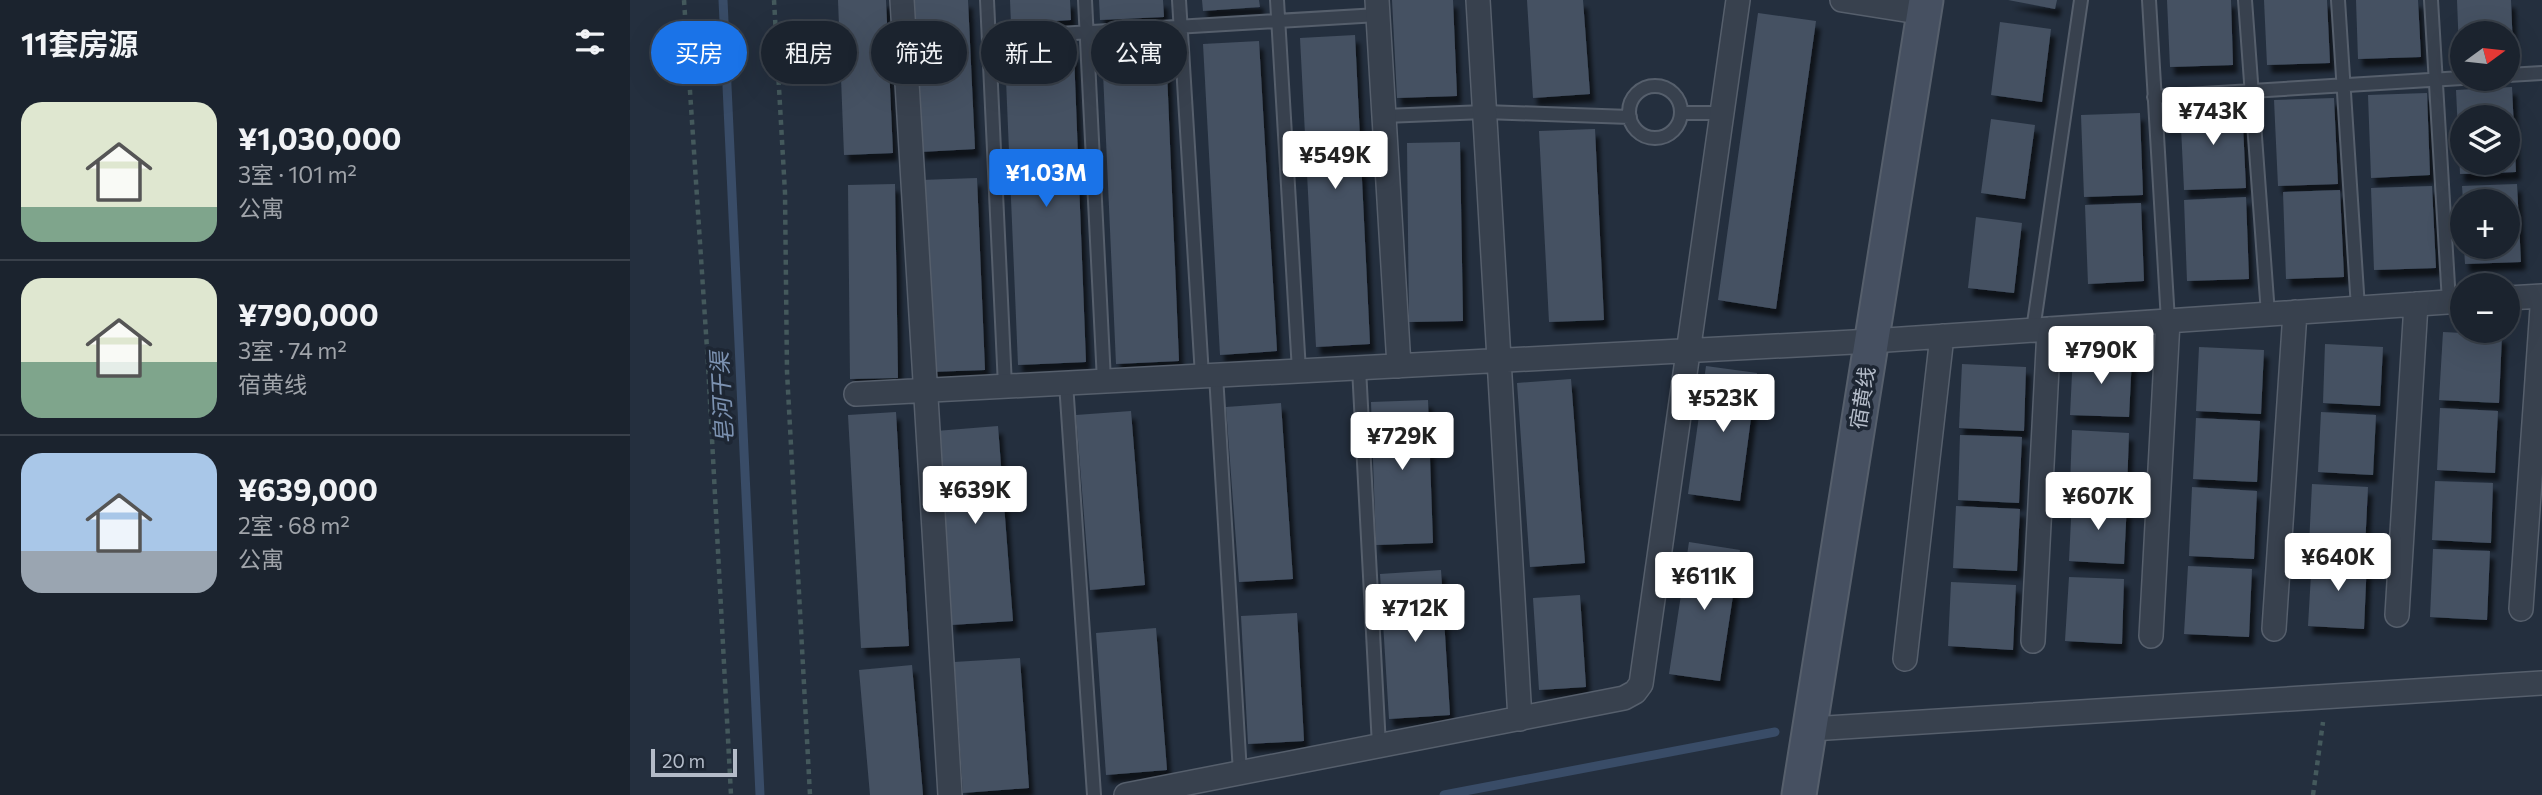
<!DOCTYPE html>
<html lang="zh">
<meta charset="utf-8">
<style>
:root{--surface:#1b232e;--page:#282f3a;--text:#f1f3f6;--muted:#a0a4aa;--line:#39404a;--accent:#1a73e8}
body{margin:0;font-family:Commissioner,"Noto Sans SC",sans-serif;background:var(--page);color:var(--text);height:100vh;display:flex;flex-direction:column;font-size:26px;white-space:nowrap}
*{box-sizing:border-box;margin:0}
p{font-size:23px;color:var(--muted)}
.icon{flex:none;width:38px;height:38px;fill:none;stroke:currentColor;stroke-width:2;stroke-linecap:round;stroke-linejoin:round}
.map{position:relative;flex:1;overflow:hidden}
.panel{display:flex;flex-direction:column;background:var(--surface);width:630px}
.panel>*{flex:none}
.guide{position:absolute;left:21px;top:21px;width:665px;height:63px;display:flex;gap:14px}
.needle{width:46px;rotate:75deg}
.fabs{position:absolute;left:1820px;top:21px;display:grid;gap:14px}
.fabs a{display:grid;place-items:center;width:70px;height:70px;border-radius:50%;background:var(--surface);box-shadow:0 7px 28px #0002,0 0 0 2px var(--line);font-size:35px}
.scale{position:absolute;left:21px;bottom:18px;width:86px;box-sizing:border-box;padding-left:7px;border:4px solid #b4bcc9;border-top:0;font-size:19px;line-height:24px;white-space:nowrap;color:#b4bcc9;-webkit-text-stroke:5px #1d2633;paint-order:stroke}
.price{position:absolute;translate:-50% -60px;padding:0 16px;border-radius:7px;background:#fff;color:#222;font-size:23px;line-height:46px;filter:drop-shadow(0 2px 4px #0008)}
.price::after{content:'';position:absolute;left:50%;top:42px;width:21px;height:16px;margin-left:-10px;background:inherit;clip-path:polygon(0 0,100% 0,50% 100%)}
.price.on{background:var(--accent);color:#fff}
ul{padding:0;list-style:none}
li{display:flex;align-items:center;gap:21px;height:175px;padding:0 21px}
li+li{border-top:2px solid var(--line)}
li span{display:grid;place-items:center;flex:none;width:196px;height:140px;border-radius:21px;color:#555}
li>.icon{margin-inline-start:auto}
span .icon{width:84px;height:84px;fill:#fffc;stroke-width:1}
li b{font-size:30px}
h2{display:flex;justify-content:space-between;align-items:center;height:84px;padding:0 21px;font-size:30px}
.chip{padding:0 24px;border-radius:32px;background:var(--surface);box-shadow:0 7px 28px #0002,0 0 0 2px var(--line);font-size:24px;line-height:63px}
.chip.on{background:var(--accent);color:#fff}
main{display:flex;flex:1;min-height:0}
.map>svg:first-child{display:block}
</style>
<main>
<section class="panel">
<h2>11套房源<svg class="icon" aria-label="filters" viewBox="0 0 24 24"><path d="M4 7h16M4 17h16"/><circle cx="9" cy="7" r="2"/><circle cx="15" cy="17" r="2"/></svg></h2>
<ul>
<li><span style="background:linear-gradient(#dfe7d0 75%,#7fa58c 0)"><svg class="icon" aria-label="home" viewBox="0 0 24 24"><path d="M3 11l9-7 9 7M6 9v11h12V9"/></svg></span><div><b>¥1,030,000</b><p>3室 · 101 m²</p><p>公寓</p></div></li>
<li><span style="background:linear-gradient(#dfe7d0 60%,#7fa58c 0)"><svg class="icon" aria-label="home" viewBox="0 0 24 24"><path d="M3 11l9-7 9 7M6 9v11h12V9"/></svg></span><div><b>¥790,000</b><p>3室 · 74 m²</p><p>宿黄线</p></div></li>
<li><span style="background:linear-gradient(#a9c7e8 70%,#9aa5b1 0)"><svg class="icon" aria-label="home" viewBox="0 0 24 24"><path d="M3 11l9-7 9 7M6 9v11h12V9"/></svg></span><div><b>¥639,000</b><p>2室 · 68 m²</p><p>公寓</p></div></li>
</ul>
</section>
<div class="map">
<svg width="1912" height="795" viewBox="0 0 1912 795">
<defs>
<filter id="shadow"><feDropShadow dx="4.5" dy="8" stdDeviation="2" flood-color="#0009"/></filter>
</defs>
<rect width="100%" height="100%" fill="#242f3e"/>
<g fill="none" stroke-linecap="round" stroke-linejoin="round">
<path stroke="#394c67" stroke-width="9" d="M93 0 130 795
M814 795 1145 732"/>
</g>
<path fill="#455162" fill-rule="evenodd" filter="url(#shadow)" d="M208 0H256L263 153 214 155Z
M283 0H338L345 149 290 152Z
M380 0H440L441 20 381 24Z
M469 0H533L534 17 470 20Z
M572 0H629L630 7 573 11Z
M762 0H823L827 96 767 98Z
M897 0H953L960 94 903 98Z
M1378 0H1427L1425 9Z
M1537 0H1601L1603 65 1540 67Z
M1634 0H1697L1700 63 1637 65Z
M1726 0H1788L1791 57 1728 59Z
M1827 0H1881L1883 49H1878V33H1832V51H1829Z
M1128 13 1186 21 1146 309 1088 300Z
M1370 22 1421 29 1412 102 1361 95Z
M725 35 740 344 686 347 670 38Z
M629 41 647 351 590 355 573 44Z
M536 47 549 361 486 364 472 50Z
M444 53 456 362 388 365 375 56Z
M1882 87 1886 172 1830 174 1826 90ZM1832 117H1878V163H1832Z
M1797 93 1800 175 1741 178 1738 95Z
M1704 98 1708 184 1648 186 1644 100Z
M1612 104 1616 188 1554 190 1550 106Z
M1510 113 1513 195 1454 197 1451 115Z
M1361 119 1405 125 1395 199 1351 193Z
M965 129 974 320 919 322 909 131Z
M830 142 833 321 779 322 777 143Z
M347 178 355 370 299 372 291 180Z
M265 184 268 378 220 379 218 185Z
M1887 184 1891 262 1835 264 1834 247H1878V201H1833L1832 186Z
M1802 186 1806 268 1744 270 1741 188Z
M1710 190 1714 277 1656 279 1653 192Z
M1616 197 1619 279 1557 281 1554 200Z
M1511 203 1514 281 1458 284 1455 205Z
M1346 217 1392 223 1384 293 1338 288Z
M1813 332 1872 335 1869 403 1809 400Z
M1695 344 1753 347 1750 406 1693 403Z
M1569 347 1634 350 1631 414 1566 411Z
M1443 354 1502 357 1499 417 1440 415Z
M1332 364 1396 367 1394 431 1329 428Z
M1076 366 1127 373 1110 501 1058 494Z
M941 379 955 563 900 567 887 383Z
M798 400 803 543 746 545 741 402Z
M651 403 663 579 609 582 596 407Z
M1810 408 1868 411 1865 473 1807 470Z
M501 411 515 585 460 590 446 415Z
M266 412 279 646 231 648 218 415Z
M1691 412 1746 415 1743 475 1688 472Z
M1566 418 1630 421 1627 482 1563 479Z
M368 426 383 621 321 625 306 431Z
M1442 430 1499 433 1497 489 1440 486Z
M1330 435 1392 437 1389 503 1328 500Z
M1805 481 1863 483 1861 543 1802 540Z
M1682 484 1738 487 1735 548 1679 545Z
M1562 487 1627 491 1624 559 1559 556Z
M1442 499 1497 502 1494 564 1439 561Z
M1326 506 1390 509 1387 571 1323 568Z
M1059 542 1110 550 1090 681 1039 674Z
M1803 549 1860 551 1857 620 1800 617Z
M1682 557 1737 560 1734 629 1678 626Z
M1558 566 1622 569 1619 637 1554 634Z
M811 570 820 715 759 719 750 574Z
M1439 577 1494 579 1492 644 1435 641Z
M1321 582 1386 585 1383 650 1318 646Z
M950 595 956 687 909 690 903 598Z
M667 613 674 741 618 744 611 616Z
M526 628 537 770 476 775 466 633Z
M390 658 399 788 333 793 324 662Z
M282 665 293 795H240L229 670Z"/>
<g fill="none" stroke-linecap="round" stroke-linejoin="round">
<defs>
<path id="lane" d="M357 0 375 386
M455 0 474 381
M549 0 572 376
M647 0 669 371
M1519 0 1538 321
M1615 0 1638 314
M1708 0 1728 308
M1801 0 1819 302
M359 38 748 15
M1878 75 1912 73
M999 112a26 26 0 1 1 52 0a26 26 0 1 1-52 0Z
M1524 97 1832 78
M1052 113H1092
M754 116 855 112 1000 117
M1403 330 1451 0
M729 368 749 746
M586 375 610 773
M436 383 464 795"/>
<path id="street" d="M272 0 320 795
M747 0 769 366
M848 0 890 719
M1212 0 1294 13
M1878 298 1912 296
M226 394 1242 341 1832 301
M1891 609 1912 308
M1767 615 1786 304
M1644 629 1665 312
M1521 636 1538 321
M1403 641 1419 329
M1275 659 1312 336
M1181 729 1912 683
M496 795 994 698 1005 692 1011 684 1108 0"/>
<path id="secondary" d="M1169 795 1296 0"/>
</defs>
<use href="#lane" stroke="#565f6c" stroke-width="16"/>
<use href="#street" stroke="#565f6c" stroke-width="26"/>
<use href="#secondary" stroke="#565f6c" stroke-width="37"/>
<path stroke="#44595c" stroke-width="4.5" stroke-dasharray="5 5" stroke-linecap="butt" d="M54 0 78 364 101 795
M144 0 155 193 157 372 180 795
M1683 795 1693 722"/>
<use href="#lane" stroke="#38414e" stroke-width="12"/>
<use href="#street" stroke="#38414e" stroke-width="23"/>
<use href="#secondary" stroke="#465061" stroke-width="33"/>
</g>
<g text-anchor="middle" stroke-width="7" stroke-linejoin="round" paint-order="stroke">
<g font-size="21" fill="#b4bcc9" stroke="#1d2633">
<text transform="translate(1233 398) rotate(-81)" y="7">宿黄线</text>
</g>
<g font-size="23" font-style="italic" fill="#7c92b1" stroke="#1d2633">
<text transform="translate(92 398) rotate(-93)" y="8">皂河干渠</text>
</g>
</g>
</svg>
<div class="fabs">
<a><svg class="needle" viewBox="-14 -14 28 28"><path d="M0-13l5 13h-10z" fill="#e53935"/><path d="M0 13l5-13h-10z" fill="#a0a4aa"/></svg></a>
<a><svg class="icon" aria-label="layers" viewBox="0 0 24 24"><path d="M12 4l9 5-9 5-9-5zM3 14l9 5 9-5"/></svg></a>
<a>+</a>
<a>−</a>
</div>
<div class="scale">20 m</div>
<b class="price" style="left:1583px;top:147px">¥743K</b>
<b class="price" style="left:705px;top:191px">¥549K</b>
<b class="price on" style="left:416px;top:209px">¥1.03M</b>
<b class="price" style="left:1471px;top:386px">¥790K</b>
<b class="price" style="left:1093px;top:434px">¥523K</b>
<b class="price" style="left:772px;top:472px">¥729K</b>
<b class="price" style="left:345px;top:526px">¥639K</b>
<b class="price" style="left:1468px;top:532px">¥607K</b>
<b class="price" style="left:1708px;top:593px">¥640K</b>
<b class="price" style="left:1074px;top:612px">¥611K</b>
<b class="price" style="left:785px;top:644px">¥712K</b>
<div class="guide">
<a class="chip on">买房</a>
<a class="chip">租房</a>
<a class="chip">筛选</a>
<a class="chip">新上</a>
<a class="chip">公寓</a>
</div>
</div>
</main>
